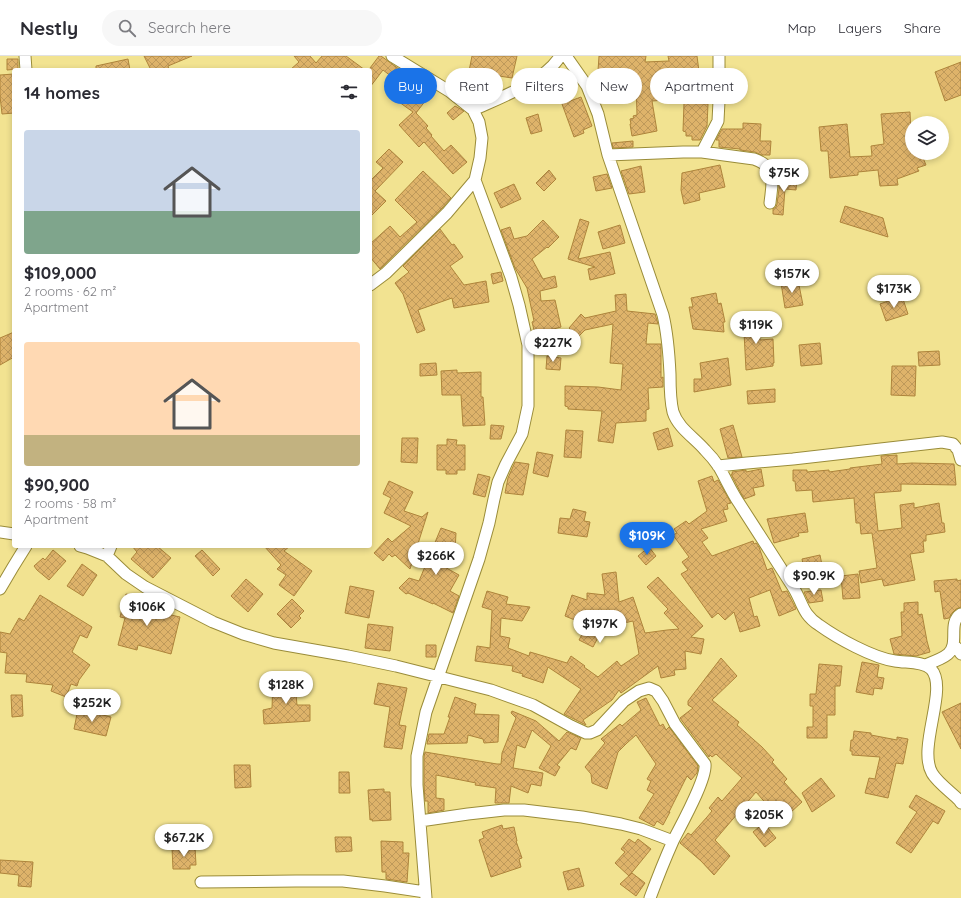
<!DOCTYPE html>
<meta charset="utf-8">
<style>
:root{--surface:#fff;--page:#f7f7f7;--text:#2b2b33;--muted:#7c7c81;--line:#e1e1e2;--accent:#1a73e8}
body{margin:0;font-family:Quicksand,sans-serif;background:var(--page);color:var(--text);height:100vh;display:flex;flex-direction:column;font-size:15px;white-space:nowrap}
*{box-sizing:border-box;margin:0}
p{font-size:13px;color:var(--muted)}
.icon{flex:none;width:22px;height:22px;fill:none;stroke:currentColor;stroke-width:2;stroke-linecap:round;stroke-linejoin:round}
.map{position:relative;flex:1;overflow:hidden}
.drawer{position:absolute;left:12px;top:12px;width:360px;height:480px;display:flex;flex-direction:column;background:var(--surface);border-radius:4px;box-shadow:0 2px 6px #0003}
.drawer>*{flex:none}
.hud{position:absolute;left:384px;top:12px;width:380px;height:36px;display:flex;gap:8px}
.tools{position:absolute;left:905px;top:60px;display:grid;gap:8px}
.tools a{display:grid;place-items:center;width:44px;height:44px;border-radius:50%;background:var(--surface);box-shadow:0 2px 6px #0003;font-size:20px}
.price{position:absolute;translate:-50% -34px;padding:0 9px;border-radius:14px;background:#fff;color:#222;font-size:13px;line-height:26px;filter:drop-shadow(0 1px 2px #0008)}
.price::after{content:'';position:absolute;left:50%;top:24px;width:12px;height:9px;margin-left:-6px;background:inherit;clip-path:polygon(0 0,100% 0,50% 100%)}
.price.on{background:var(--accent);color:#fff}
ul{padding:0;list-style:none}
li{display:grid;align-content:center;gap:8px;height:212px;padding:0 12px}
li span{display:grid;place-items:center;height:124px;border-radius:4px;color:#555}
li>.icon{margin-inline-start:auto}
span .icon{width:72px;height:72px;fill:#fffc;stroke-width:1}
li b{font-size:17px}
h2{display:flex;justify-content:space-between;align-items:center;height:48px;padding:0 12px;font-size:17px}
.tag{padding:0 14px;border-radius:18px;background:var(--surface);box-shadow:0 2px 6px #0003;font-size:14px;line-height:36px}
.tag.on{background:var(--accent);color:#fff}
header{display:flex;align-items:center;gap:24px;box-sizing:border-box;height:56px;padding:0 20px;background:var(--surface);border-bottom:1px solid var(--line)}
header strong{font-size:19px}
nav{display:flex;gap:22px;margin-inline-start:auto;font-size:14px}
.search{width:280px;height:36px;background:var(--page);display:flex;align-items:center;gap:10px;box-sizing:border-box;padding:0 14px;border-radius:22px;color:var(--muted);font-size:15px}
.map>svg:first-child{display:block}
</style>
<header>
<strong>Nestly</strong>
<div class="search"><svg class="icon" aria-label="search" viewBox="0 0 24 24"><circle cx="10" cy="10" r="6"/><path d="M15 15l6 6"/></svg>Search here</div>
<nav><a>Map</a><a>Layers</a><a>Share</a></nav>
</header>
<div class="map">
<svg width="961" height="842" viewBox="0 0 961 842">
<defs>
<pattern id="building-cross-hatch" width="8" height="8" patternUnits="userSpaceOnUse"><rect width="8" height="8" fill="#deb36a"/><path d="M0 0l8 8M0 8l8-8" fill="none" stroke="#be995a"/></pattern>
</defs>
<rect width="100%" height="100%" fill="#f2e391"/>
<path fill="url(#building-cross-hatch)" stroke="#ae843b" d="M144 0H192L168 10 169 14H151Z
M294 0H310L316 7 322 0H346L365 14H290L299 6Z
M379 0H381L414 24 420 30 419 32 429 40 416 57 428 70 426 72 432 79 431 80 444 95 451 89 467 106 453 118 424 86 419 91 399 69 413 56 399 46 409 34 383 14 370 31V12Z
M472 0H517L512 22 499 20V22L469 15Z
M599 0H646L645 6 669 5 668 0H697L700 23 681 25 680 43 652 45 657 75 632 80 630 68H631L630 63 634 62 633 60 637 59 636 26 603 25V15H598Z
M7 3H18V13L7 14Z
M128 3 130 14H96V10Z
M961 6V39L945 45 935 16Z
M14 18V57L2 58 0 40V19Z
M551 21 560 42 549 47 541 28Z
M581 41 592 70 583 74 584 77 574 81 562 48Z
M684 47 708 48 707 70 700 84H692V80H686V76L683 75Z
M455 50 464 55 453 64 447 57Z
M910 56 911 78H907L912 90V97H921L926 109 917 112 919 115 897 123 898 129 880 130 878 114 858 116V119L830 122 828 95H821L819 71 847 68 850 101 872 100 871 90 884 88 881 58Z
M538 58 542 75 531 78 526 62Z
M743 67 761 68 760 85H771L770 99H761L755 96 740 94V93L719 91V84H716L722 73H743Z
M633 85V91L613 92 612 87Z
M389 93 403 106 375 135 386 145 370 161V125L383 112 376 106Z
M720 109 725 131 699 137 700 144 684 148 681 134 682 117Z
M641 110 645 136 629 138 621 115Z
M549 114 556 123 544 135 536 127Z
M423 115 451 142 442 152 380 213 370 201V188L390 170 400 181 417 166 395 144Z
M607 118 612 132 596 135 593 121Z
M779 121 797 122 796 134 785 133 783 159 773 158V153L776 151 777 148 779 133Z
M514 128 521 143 501 152 494 137Z
M845 150 883 162 888 181 840 166Z
M580 163 589 166 578 203 610 196 615 218 614 217V218L590 224 588 213 595 211 568 203Z
M543 164 559 181 548 192 547 191 532 203 543 223 555 220 557 231 540 235 541 245 555 244 561 271 535 278 532 266 534 265 527 232 515 212 501 174 510 171 514 183 527 180Z
M620 169 625 187 603 193 598 176Z
M440 173 452 189 454 188 463 201 450 210 464 229 486 225 489 246 454 252 452 242 418 254 425 274 417 277 403 238 395 227 409 216 403 210Z
M501 216 503 225 493 228 491 218Z
M798 224 803 249 785 252 781 227Z
M716 237 718 248 721 247 725 266H723L724 276 693 273 689 251H693L691 242Z
M626 238 627 255 655 258 658 268 648 267 646 288H661V322L663 321V331L648 332 649 353 646 354V365L616 367 613 387 598 385 602 355 568 353V351L565 350V330L598 331 621 334 623 308 610 307 613 268 585 274 578 281 569 272 581 258 585 262 616 255 615 239Z
M902 240 908 258 886 265 880 248Z
M758 257 760 284 773 283 774 307H773V310L746 314 743 258Z
M14 276V301L0 309V282Z
M820 287 822 308 801 310 799 289Z
M939 295 940 309 919 310 918 296Z
M547 300 561 302 560 314 546 313Z
M728 302 731 329 694 336V323H702L700 307Z
M436 307 437 319 420 320V308Z
M892 310H916L915 340 891 339Z
M457 314V317L481 316V341H483L485 369 463 370 461 339H442L441 315Z
M775 333V346L748 348 747 335Z
M491 369 504 370 501 383H490Z
M733 369 742 401 728 402 720 373Z
M668 372 673 390 658 394 653 377Z
M566 374 583 375 581 402 564 401Z
M402 382H418L417 407 401 406Z
M447 383 457 384 456 389H465V414H457V418H446V414H437V389H447Z
M537 396 553 399 548 421 533 417Z
M897 399V408L912 407 954 408 956 429 901 428V435L874 437 878 475 902 472 900 449 914 447V452L939 447 942 467H944L945 476 926 479V485H923L924 496 910 498 915 524 884 530 882 523 861 527 859 515 877 512 872 477 861 478 860 467H856L854 442 813 446 812 434 796 435 795 425H793V414H807V416L829 414V416L850 413V412L882 408 881 400Z
M515 406 529 408 523 439 505 437 508 422Z
M761 413 764 430 753 432 755 439 744 443 731 418H733L732 416 746 414V416Z
M478 418 490 421 485 441 473 438Z
M712 420 714 426 718 424 731 447 727 448 728 453 723 454 727 465 701 473 708 482 702 486 712 500 753 485 754 488 756 487 759 491 767 514 772 512 782 536 787 535 796 553 779 560 770 534 749 542 754 561 757 560 760 570 740 576 734 556 725 564 718 557 712 562 681 518 688 514 682 506 689 501 673 479 677 477 674 473 686 465 689 468 707 455 698 425Z
M389 425 413 436 404 455 422 461 428 456 410 513 395 499 392 501 389 498 383 505 374 497 388 482 392 486 411 470 384 457 391 442 383 438Z
M573 453 586 456 584 465 590 466 587 481 558 477 560 462 570 463Z
M805 457 808 476 798 477 799 480 774 487 767 463Z
M441 472 456 477 455 495 448 493 441 509 459 519 450 535 459 540 453 557 433 547V548L408 537 406 538 399 532 409 522 419 525Z
M132 490H157L171 502 153 522 131 503 137 496Z
M264 490H290L284 495 312 515 294 540 279 529 286 519 277 513 281 509Z
M649 491 656 500 646 509 638 500Z
M53 494 66 505 49 524 37 514 34 510 43 502 45 504Z
M202 494 220 513 213 520 195 500Z
M820 499 822 509 804 513 802 503Z
M82 508 97 519 83 540 67 530Z
M616 516 619 546 633 541 645 577 667 574 679 573 664 557 668 553 647 531 658 521 703 570 691 581 704 583 701 598 685 595 686 613 674 614 675 619 661 622 658 610 621 637 619 634 612 644 583 664 586 669 564 658 581 633 548 611 543 627 522 620 523 618 512 615 513 610 475 605 477 590 490 592 492 554 482 551 487 535 508 541 506 548 530 551 522 565 501 562 500 580 510 582 508 592 529 600 530 596 567 607 571 600 585 610 584 611 598 621 617 605 621 610 639 598 633 565 624 567V566L617 569 611 557 593 591 579 584 587 569 565 560 572 539 587 544V537L605 539 602 518Z
M858 518 860 542 843 543 841 520Z
M246 523 263 538 248 556 231 540Z
M957 523V525L961 524V551L956 553 952 557 949 562 944 563 940 535 935 536 934 525Z
M350 530 374 535 369 562 345 557Z
M821 534 823 545 809 547 804 536Z
M126 538 142 542 141 547 146 548 145 553 180 561 171 598 138 589 137 594 118 589 125 562 120 561Z
M40 539 92 571 87 582 80 579 72 596 90 609 79 624 77 630 71 628 66 641 51 635 53 629 26 626 27 618 5 617 7 597 0 596V576L10 578 19 562 24 565Z
M292 543 304 555 299 560 301 562 291 572 277 558Z
M918 546V559L922 558 927 585 930 596 916 600 894 598 890 583 902 580 901 556H904V547Z
M368 568 393 571 390 595 365 592Z
M426 589H436V601H426Z
M721 602 737 620 712 644 739 666 737 669 762 691 774 704 772 706 787 723 784 726 802 746 790 757 784 751 775 758 756 736 715 784 730 800 714 819 701 805 680 787 688 777 691 779 707 761 712 755 709 752 718 741 722 745 742 722 716 698 712 701 710 699 709 701 680 662 693 652 688 649V645Z
M862 606 879 609 877 621 884 622 882 633 874 632 873 639 856 636Z
M819 608 842 610 840 630H835V659H827V682H807V671H813V650H810V638H816Z
M289 622V628H295L297 649H310V665L264 668 263 654 272 652 273 623Z
M378 627 407 632 399 669 406 670 402 693 384 691 390 651 374 648Z
M11 639H22L23 660 12 661Z
M455 641 476 648 474 658 499 659 498 686 484 687 483 683 468 679 467 687 427 688 429 678H444L450 661H448Z
M646 642 660 670 663 668 666 674 669 671 698 710 697 717 691 724 687 720 669 756H670L663 769 657 765 654 770 639 762 654 738 647 734 651 725 647 723 656 708 636 679 627 687 618 696 607 733 592 727 591 718 585 711 605 687 601 683 620 668 622 670 641 654 637 646Z
M961 647V693L942 656Z
M78 653 111 661 106 680 74 673Z
M512 655 536 665 559 685 567 676 581 682 576 694 571 692 557 709 560 711 555 720 539 712 551 690 532 674 525 692 517 689 513 712 543 717 541 730 531 728 528 737 511 730 509 747H495L496 732 475 729 476 727 436 719V742L444 743V754L428 757V745H425L424 729V701L425 696 497 708H501L502 697 516 662 511 657Z
M854 675 871 677V679L897 684V681L908 683 903 708 896 707 888 742 865 737 869 722 875 723 880 701 852 699V695H850L851 684H853Z
M234 709H250L251 731 235 732Z
M339 716H349L350 737H339Z
M821 722 835 740 812 756 802 737Z
M384 733V736H390L391 764 372 765V763L370 764 368 734Z
M916 739 945 755 938 768 933 765 911 797 896 787 917 756 909 751Z
M764 767 776 782 765 791 753 776Z
M502 769 503 773 514 771 517 785H516L522 802 519 803 521 811 491 821 479 784 484 782 482 776Z
M335 781H351L352 795 336 796Z
M629 783 635 787 638 783 651 793 629 820 615 807 625 796 621 793Z
M381 785 403 786V797H409L407 826 386 823V816H382Z
M195 791 196 809H190V813H173L172 792Z
M0 804 33 806 31 831 18 830 19 819 0 817Z
M579 812 584 830 568 834 563 816Z
M632 817 645 827 636 840 620 828Z"/>
<g fill="none" stroke-linecap="round" stroke-linejoin="round">
<defs>
<path id="street" d="M25 0 26 14
M566 0 587 30 598 58 608 99 663 259C668 280 669 297 670 318 670 331 670 344 673 356 678 372 695 382 705 394 710 399 715 405 719 411 726 423 731 435 739 447 757 475 775 503 793 531 803 547 802 558 819 569 837 582 873 602 895 605 906 607 923 605 931 613 949 632 917 691 932 717 937 726 952 737 959 744L961 747
M473 54C499 42 546 25 560 0
M702 96 718 65 719 45V0
M608 99 683 96H702L754 103C778 111 772 127 770 147
M370 229 386 217 447 157 475 124 480 102 482 82 479 66 473 54 449 35 392 0
M718 410 747 407 793 403 942 386 953 388 958 394 961 404
M0 476 14 478
M80 490 87 492 107 500 126 518 145 531 213 566 243 578 274 587 348 600 396 610 491 634 533 649 571 670 586 677H590L597 674 624 645 639 635 649 632 656 635 663 645 675 668 705 708C707 723 681 769 673 785 665 803 657 823 650 842
M107 500 111 490
M0 533 13 511 26 490
M957 592 961 598
M925 609C933 606 942 603 948 598 960 587 947 567 961 558
M420 765 468 758 504 754H524L582 761 621 768 641 773 673 785
M201 826 296 825H343L385 830 425 836
M426 842 417 729V700L426 656 479 503 489 467 494 443 498 426 506 408 522 378 528 350V289L519 249 511 221 475 124"/>
</defs>
<use href="#street" stroke="#9a8c39" stroke-width="13"/>
<use href="#street" stroke="#fff" stroke-width="11"/>
</g>
</svg>
<div class="tools">
<a><svg class="icon" aria-label="layers" viewBox="0 0 24 24"><path d="M12 4l9 5-9 5-9-5zM3 14l9 5 9-5"/></svg></a>
</div>
<b class="price" style="left:784px;top:137px">$75K</b>
<b class="price" style="left:792px;top:238px">$157K</b>
<b class="price" style="left:894px;top:253px">$173K</b>
<b class="price" style="left:756px;top:289px">$119K</b>
<b class="price" style="left:553px;top:307px">$227K</b>
<b class="price on" style="left:647px;top:500px">$109K</b>
<b class="price" style="left:436px;top:520px">$266K</b>
<b class="price" style="left:814px;top:540px">$90.9K</b>
<b class="price" style="left:147px;top:571px">$106K</b>
<b class="price" style="left:600px;top:588px">$197K</b>
<b class="price" style="left:286px;top:649px">$128K</b>
<b class="price" style="left:92px;top:667px">$252K</b>
<b class="price" style="left:764px;top:779px">$205K</b>
<b class="price" style="left:184px;top:802px">$67.2K</b>
<div class="hud">
<a class="tag on">Buy</a>
<a class="tag">Rent</a>
<a class="tag">Filters</a>
<a class="tag">New</a>
<a class="tag">Apartment</a>
</div>
<section class="drawer">
<h2>14 homes<svg class="icon" aria-label="filters" viewBox="0 0 24 24"><path d="M4 7h16M4 17h16"/><circle cx="9" cy="7" r="2"/><circle cx="15" cy="17" r="2"/></svg></h2>
<ul>
<li><span style="background:linear-gradient(#c9d6e8 65%,#7fa58c 0)"><svg class="icon" aria-label="home" viewBox="0 0 24 24"><path d="M3 11l9-7 9 7M6 9v11h12V9"/></svg></span><div><b>$109,000</b><p>2 rooms · 62 m²</p><p>Apartment</p></div></li>
<li><span style="background:linear-gradient(#ffd9b3 75%,#c2b280 0)"><svg class="icon" aria-label="home" viewBox="0 0 24 24"><path d="M3 11l9-7 9 7M6 9v11h12V9"/></svg></span><div><b>$90,900</b><p>2 rooms · 58 m²</p><p>Apartment</p></div></li>
</ul>
</section>
</div>
